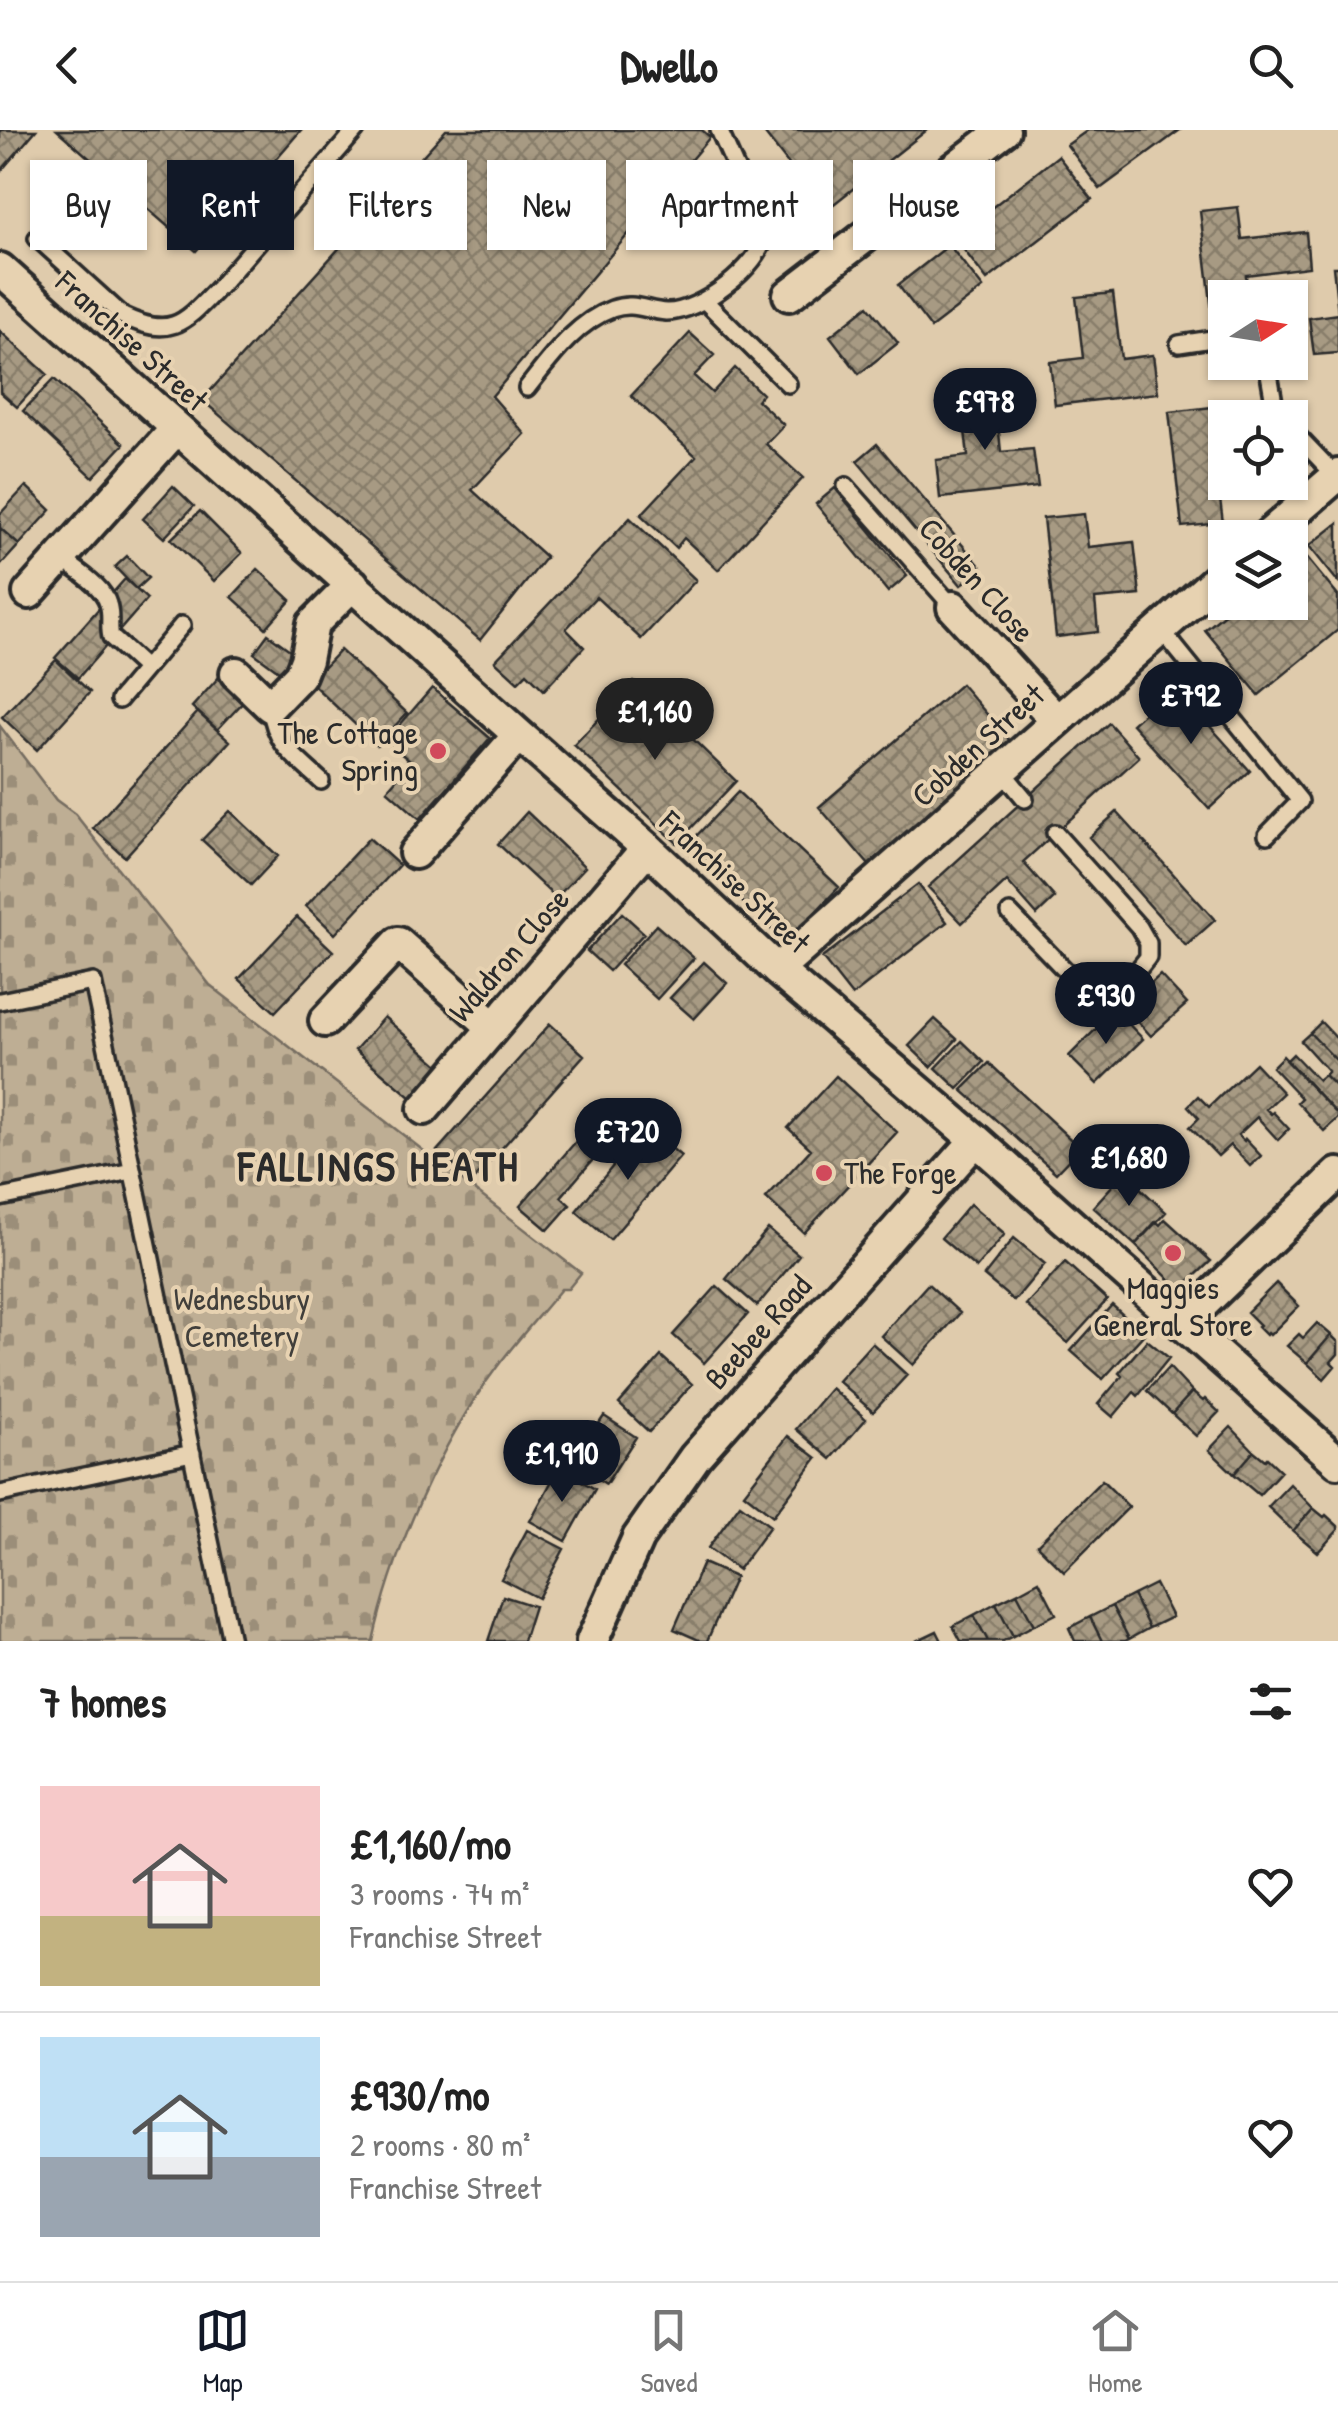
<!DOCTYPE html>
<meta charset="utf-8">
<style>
:root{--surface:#fff;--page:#f2f2f2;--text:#222;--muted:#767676;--line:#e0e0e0;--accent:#111827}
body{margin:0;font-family:"Patrick Hand",sans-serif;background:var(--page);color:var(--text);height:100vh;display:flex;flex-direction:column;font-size:38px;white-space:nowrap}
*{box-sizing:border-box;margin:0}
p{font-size:32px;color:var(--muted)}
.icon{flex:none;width:55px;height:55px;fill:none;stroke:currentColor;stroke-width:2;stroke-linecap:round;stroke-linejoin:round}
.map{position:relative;height:1511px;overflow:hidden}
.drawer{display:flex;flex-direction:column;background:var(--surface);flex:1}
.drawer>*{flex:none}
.banner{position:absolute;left:30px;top:30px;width:1280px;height:90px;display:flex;gap:20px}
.needle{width:65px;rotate:78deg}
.buttons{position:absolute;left:1208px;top:150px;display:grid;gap:20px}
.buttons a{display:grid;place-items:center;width:100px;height:100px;border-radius:0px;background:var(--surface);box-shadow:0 2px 8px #0004;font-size:50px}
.price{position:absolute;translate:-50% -85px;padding:0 22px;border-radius:35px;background:var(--accent);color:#fff;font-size:32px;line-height:65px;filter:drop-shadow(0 2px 5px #0008)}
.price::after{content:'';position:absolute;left:50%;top:60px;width:30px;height:22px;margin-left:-15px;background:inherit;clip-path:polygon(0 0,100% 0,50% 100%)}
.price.on{background:#222;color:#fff}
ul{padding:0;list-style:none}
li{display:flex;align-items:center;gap:30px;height:250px;padding:0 40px}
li+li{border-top:2px solid var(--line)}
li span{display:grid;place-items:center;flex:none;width:280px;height:200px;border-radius:0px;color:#555}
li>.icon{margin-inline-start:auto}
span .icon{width:120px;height:120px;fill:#fffc;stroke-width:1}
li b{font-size:42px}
h2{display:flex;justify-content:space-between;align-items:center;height:120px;padding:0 40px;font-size:42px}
.pill{padding:0 35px;border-radius:0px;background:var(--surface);box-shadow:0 2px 8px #0004;font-size:35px;line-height:90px}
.pill.on{background:var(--accent);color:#fff}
header{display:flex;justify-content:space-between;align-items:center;height:130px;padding:0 40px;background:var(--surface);font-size:45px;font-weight:700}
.tabs{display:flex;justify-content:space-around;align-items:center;height:140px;border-top:2px solid var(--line);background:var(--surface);font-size:28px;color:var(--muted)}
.tabs a{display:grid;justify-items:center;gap:5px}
.tabs .on{color:var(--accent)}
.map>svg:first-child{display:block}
</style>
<header><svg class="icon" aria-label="back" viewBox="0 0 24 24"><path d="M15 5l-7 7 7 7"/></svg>Dwello<svg class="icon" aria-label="search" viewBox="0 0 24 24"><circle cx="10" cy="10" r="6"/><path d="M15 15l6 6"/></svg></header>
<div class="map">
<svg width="1338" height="1511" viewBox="0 0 1338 1511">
<defs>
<pattern id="cemetery-stones" width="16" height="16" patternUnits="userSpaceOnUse" patternTransform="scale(2.5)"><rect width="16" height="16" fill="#beae94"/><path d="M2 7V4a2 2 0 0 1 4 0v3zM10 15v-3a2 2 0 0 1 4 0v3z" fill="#9b8e79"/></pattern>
<pattern id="building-cross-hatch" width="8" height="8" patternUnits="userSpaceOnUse" patternTransform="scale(2.5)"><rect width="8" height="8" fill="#a79a83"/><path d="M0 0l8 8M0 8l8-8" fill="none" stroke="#887e6b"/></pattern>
</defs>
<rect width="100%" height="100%" fill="#dfcbac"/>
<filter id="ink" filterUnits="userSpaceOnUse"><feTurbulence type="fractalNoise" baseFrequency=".01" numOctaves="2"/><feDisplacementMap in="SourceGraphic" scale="20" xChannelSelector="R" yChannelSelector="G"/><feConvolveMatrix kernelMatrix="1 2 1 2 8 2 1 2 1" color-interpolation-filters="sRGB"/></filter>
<g filter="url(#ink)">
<path fill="url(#cemetery-stones)" stroke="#746c60" stroke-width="2.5" d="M0 596 56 670 75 684 210 855 581 1143 568 1159H561C540 1185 517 1210 497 1237 441 1312 393 1420 373 1511H0Z"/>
<path fill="url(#building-cross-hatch)" stroke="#2b2b2b" stroke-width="2.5" d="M0 0H36L0 42Z
M57 0H301L196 121Z
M446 0H702L710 7 492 266 525 304 472 360 546 427 480 510 202 270Z
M762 0H927L825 81Z
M1088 0H1180L1100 59 1067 15Z
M1058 26 1092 69 987 150 954 107Z
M1238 77 1242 109 1306 102 1309 137 1246 145 1248 168H1225V180L1212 181 1200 81Z
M949 115 983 158 931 198 898 155Z
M1333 137H1338V182Z
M1113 163 1121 229 1153 225 1158 263 1055 275 1050 232 1083 228 1076 167Z
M868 176 898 213 859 244 830 206Z
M1338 184V223L1314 225 1309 188Z
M0 201 47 244 17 277 0 262Z
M690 203 714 225 694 246 712 263 735 238 762 264 757 270 784 295 766 314 803 348 718 440 684 408 676 418 641 385 696 326 631 266Z
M54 249 124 314 93 347 23 281Z
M994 255 1001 322 1033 319 1038 357 940 368 936 330 968 326 960 259Z
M1213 277 1216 306 1225 305V352H1264V355L1219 361 1223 393 1182 397 1169 282Z
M877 314 982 438 961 455 857 331Z
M26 356 51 380 19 415 0 398V384Z
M173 356 194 376 164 408 143 389Z
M835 358 907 446 888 462 816 374Z
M200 381 242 423 214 451 171 409Z
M1084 384 1088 417 1134 412 1140 465 1095 469 1098 502 1056 507 1043 388Z
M630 388 696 450 641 509 596 467 566 499 584 517 544 560 527 543 518 552 495 531Z
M1338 393V452L1309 416Z
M0 398 19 415 0 436Z
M1301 421 1338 466V500L1259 565 1205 500 1239 472H1290V430Z
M127 426 148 448 136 459 115 437Z
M258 439 291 470 266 498 232 467Z
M125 449 147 469 78 548 55 528Z
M268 504 294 523 280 542 254 523Z
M340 520 407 583 377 615 310 552Z
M56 530 90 562 37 620 2 587Z
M220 546 246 569 217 600 192 577Z
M634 552 736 651 677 713 574 615Z
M961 554 1011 612 869 735 819 677Z
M1174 556 1250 641 1209 679 1132 594Z
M432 558 490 608 420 689 387 660 411 632 386 611Z
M198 582 230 611 125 727 93 698Z
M1109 593 1139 627 1023 732 1055 768 1037 785 1007 751 962 793 928 757Z
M738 662 839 757 786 813 685 718Z
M230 681 278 726 251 755 202 710Z
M527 682 585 737 556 768 498 714Z
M1117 682 1215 790 1186 816 1089 707Z
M369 708 399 735 335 804 306 776Z
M918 754 947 792 852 866 822 828Z
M622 783 644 803 609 841 587 821Z
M297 787 333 821 275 882 239 849Z
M656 795 694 828 657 869 620 835Z
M704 832 727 853 694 889 670 868Z
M1160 845 1187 874 1151 906 1125 877Z
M1115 880 1143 909 1097 954 1069 926Z
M384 887 439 935 412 968 355 920Z
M935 889 957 909 931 937 909 916Z
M1321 892 1338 910V932L1310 903Z
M550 894 584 925 472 1052 437 1021Z
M1310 903 1338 932V959L1324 945 1328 941 1301 911Z
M962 911 984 932 958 959 936 938Z
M1293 924 1318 950 1324 945 1338 959V985L1286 931Z
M1283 926 1338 985V988L1324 1001 1297 972 1301 968 1272 937Z
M989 933 1080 1018 1056 1043 962 960Z
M1255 933 1283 963 1266 979 1271 984 1273 982 1289 999 1278 1010 1257 987 1238 1005 1244 1011 1245 1009 1261 1026 1250 1036 1230 1015 1218 1026 1190 997 1199 988 1188 976 1198 966 1209 977Z
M836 946 897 1002 804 1103 766 1068 811 1019 788 998Z
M591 994 609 1011 561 1067 570 1075 548 1100 520 1076Z
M645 997 681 1026 610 1110 576 1081Z
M1124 1043 1166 1082 1135 1115 1093 1077Z
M970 1074 1005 1104 976 1138 941 1108Z
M1165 1089 1211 1131 1180 1160 1135 1115 1156 1091 1160 1095Z
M768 1099 799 1125 757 1176 726 1149Z
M1014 1108 1045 1134 1014 1171 984 1146Z
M1065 1132 1107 1170 1068 1213 1026 1175Z
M1276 1153 1299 1176 1270 1205 1268 1203 1266 1205 1258 1197 1260 1195 1247 1182Z
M928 1154 960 1183 913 1235 881 1206Z
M717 1156 748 1184 704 1233 673 1205Z
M1112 1175 1144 1204 1103 1249 1071 1221Z
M1317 1193 1331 1205 1307 1233 1287 1216 1299 1204 1303 1208Z
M1331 1205 1338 1212V1224L1331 1232 1335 1236 1324 1249 1307 1233Z
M1147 1210 1169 1228 1138 1266 1134 1262 1113 1287 1098 1274 1122 1246 1119 1243Z
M872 1213 907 1245 873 1282 838 1251Z
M661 1226 692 1254 649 1302 619 1274Z
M1169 1237 1192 1262 1172 1284 1147 1261Z
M831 1258 866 1289 831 1329 796 1299Z
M1192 1262 1203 1271 1205 1269 1219 1282 1196 1306 1172 1284Z
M604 1286 636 1307 606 1354 573 1333Z
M1231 1297 1254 1321 1234 1344 1209 1320Z
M788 1306 817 1328 773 1386 744 1363Z
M1254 1321 1265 1330 1267 1328 1281 1341 1259 1365 1234 1344Z
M559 1338 595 1359 566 1411 530 1391Z
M1102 1350 1129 1377 1064 1442 1037 1415Z
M1290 1354 1313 1378 1293 1401 1268 1377Z
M740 1374 770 1396 738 1440 708 1418Z
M1313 1378 1324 1387 1326 1385 1338 1396V1400L1318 1422 1293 1401Z
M527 1400 564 1419 538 1468 501 1449Z
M703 1433 735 1447 707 1511H701L674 1499Z
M1039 1451 1056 1484 1034 1495 1017 1463Z
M1155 1454 1172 1487 1149 1498 1133 1465Z
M1017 1463 1034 1495 1013 1506 996 1473Z
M1133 1465 1149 1498 1129 1509 1112 1476Z
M503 1466 534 1476 523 1511H488Z
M996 1473 1013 1506 1003 1511H988L974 1485Z
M1112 1476 1129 1509 1125 1511H1102L1090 1487Z
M974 1485 988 1511H961L953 1496Z
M1090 1487 1102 1511H1075L1069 1498Z
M937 1501 942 1511H916Z"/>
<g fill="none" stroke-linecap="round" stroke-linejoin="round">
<defs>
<path id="lane" d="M37 108 123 186C172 209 184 193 218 158L356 0
M705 171 788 254
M1179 214 1225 207
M1267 232 1276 284 1280 288
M527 258C550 229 576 192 612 179 634 171 646 181 666 182 699 183 761 136 765 104L719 0
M1290 298 1336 346
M846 356 953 477
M60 427C75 440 103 455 108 474 112 485 108 496 111 507L145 538
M1160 498 1300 671 1267 705
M119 570 182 495
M270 576C276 616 292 624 321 651
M1001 640 1025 669
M1010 783 1093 869C1115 871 1135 844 1148 827V813L1139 797 1055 703
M0 871 93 852 231 1511
M0 1068 132 1041
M0 1364 192 1323"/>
<path id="street" d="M0 139 519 605 647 718 777 840 976 1010 1338 1332
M789 165 1004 0
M1265 408 1338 345
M29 463 176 299
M953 477 1057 591
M236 543 270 576 300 545 306 530 313 494 353 454
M415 723 519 605
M777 840 1225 442
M325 891 398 813 493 897
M424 979 647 718
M1182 1194 1338 1044
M592 1511 638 1408 695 1327 976 1010"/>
</defs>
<use href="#lane" stroke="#2b2b2b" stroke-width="22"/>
<use href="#street" stroke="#2b2b2b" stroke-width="38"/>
<use href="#lane" stroke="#e7d2b1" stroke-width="15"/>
<use href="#street" stroke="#e7d2b1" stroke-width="30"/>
</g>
</g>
<g fill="#d1495b" stroke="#e7d2b1" stroke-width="4">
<circle cx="438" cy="621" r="10"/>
<circle cx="824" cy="1043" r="10"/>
<circle cx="1173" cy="1123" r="10"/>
</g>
<g text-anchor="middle" stroke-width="8" stroke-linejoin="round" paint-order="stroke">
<g font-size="32" fill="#2b2b2b" stroke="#e7d2b1">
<text transform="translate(132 211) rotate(42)" y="11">Franchise Street</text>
<text transform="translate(977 450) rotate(48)" y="11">Cobden Close</text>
<text transform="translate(978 615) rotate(-42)" y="11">Cobden Street</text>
<text transform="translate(735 752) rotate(43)" y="11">Franchise Street</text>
<text transform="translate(509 825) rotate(-49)" y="11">Waldron Close</text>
<text transform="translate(758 1202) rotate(-48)" y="11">Beebee Road</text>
</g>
<g font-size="32" fill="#2b2b2b" stroke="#e7d2b1" text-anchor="end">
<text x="418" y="614">The Cottage<tspan x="418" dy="37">Spring</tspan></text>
<text x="844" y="1054" text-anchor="start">The Forge</text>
<text x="1173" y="1169" text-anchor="middle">Maggies<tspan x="1173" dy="37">General Store</tspan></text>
</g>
<g font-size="32" fill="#413f3b" stroke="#e7d2b1">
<text x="242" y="1180">Wednesbury<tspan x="242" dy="37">Cemetery</tspan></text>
</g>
<g font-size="42" font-weight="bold" letter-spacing="2.5" fill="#2b2b2b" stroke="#e7d2b1">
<text x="379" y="1051">FALLINGS HEATH</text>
</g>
</g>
</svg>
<div class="buttons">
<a><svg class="needle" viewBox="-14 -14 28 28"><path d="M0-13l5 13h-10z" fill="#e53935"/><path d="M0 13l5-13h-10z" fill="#767676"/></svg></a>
<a><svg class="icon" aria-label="locate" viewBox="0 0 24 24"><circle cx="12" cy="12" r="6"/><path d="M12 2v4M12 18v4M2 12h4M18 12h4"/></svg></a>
<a><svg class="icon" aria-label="layers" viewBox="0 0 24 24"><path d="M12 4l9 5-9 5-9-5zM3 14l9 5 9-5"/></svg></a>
</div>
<b class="price" style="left:985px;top:323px">£978</b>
<b class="price" style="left:1191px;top:617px">£792</b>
<b class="price on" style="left:655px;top:633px">£1,160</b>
<b class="price" style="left:1106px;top:917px">£930</b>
<b class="price" style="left:628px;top:1053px">£720</b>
<b class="price" style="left:1129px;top:1079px">£1,680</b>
<b class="price" style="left:562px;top:1375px">£1,910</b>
<div class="banner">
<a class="pill">Buy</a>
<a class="pill on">Rent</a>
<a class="pill">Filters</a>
<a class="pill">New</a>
<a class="pill">Apartment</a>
<a class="pill">House</a>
</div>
</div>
<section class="drawer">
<h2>7 homes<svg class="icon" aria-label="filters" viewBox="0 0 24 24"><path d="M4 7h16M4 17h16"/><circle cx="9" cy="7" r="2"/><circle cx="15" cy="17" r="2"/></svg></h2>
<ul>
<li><span style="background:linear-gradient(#f6c9c9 65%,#c2b280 0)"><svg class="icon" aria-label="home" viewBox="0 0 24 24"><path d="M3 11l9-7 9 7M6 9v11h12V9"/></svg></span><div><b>£1,160/mo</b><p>3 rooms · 74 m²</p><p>Franchise Street</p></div><svg class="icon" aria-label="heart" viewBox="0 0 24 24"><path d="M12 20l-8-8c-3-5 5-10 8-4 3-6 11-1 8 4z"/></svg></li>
<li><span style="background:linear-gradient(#bfe0f5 60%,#9aa5b1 0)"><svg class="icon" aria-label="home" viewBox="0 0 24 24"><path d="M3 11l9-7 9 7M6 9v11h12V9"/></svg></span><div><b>£930/mo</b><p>2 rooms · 80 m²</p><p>Franchise Street</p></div><svg class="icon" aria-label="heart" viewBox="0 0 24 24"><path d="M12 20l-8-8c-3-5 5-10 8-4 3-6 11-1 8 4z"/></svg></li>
</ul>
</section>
<nav class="tabs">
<a class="on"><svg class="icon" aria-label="map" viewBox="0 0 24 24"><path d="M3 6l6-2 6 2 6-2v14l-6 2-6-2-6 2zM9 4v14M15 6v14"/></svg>Map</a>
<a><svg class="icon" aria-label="saved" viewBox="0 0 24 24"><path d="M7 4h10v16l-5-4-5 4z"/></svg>Saved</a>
<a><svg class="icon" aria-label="home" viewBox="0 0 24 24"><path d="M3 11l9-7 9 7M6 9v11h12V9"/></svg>Home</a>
</nav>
